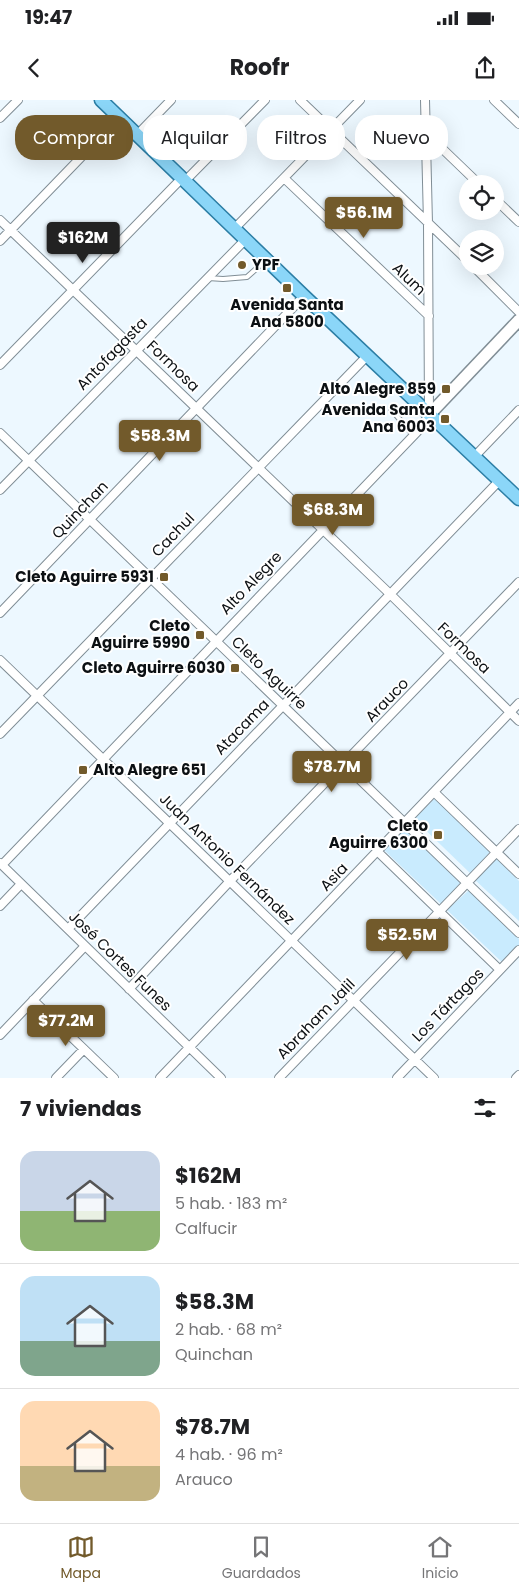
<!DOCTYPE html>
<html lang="es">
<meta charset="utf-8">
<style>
:root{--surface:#fff;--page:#f6f6f6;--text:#202124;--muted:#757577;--line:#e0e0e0;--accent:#725a2b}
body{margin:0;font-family:Poppins,sans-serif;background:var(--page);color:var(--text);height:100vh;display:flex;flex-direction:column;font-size:19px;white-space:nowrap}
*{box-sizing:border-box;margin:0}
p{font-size:16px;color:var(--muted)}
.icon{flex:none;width:28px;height:28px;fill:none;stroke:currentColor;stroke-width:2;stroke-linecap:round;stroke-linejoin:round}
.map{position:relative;height:978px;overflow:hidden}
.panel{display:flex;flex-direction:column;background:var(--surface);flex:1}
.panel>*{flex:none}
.hud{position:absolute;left:15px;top:15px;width:490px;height:45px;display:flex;gap:10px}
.controls{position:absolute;left:459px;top:75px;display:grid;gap:10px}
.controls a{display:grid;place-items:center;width:45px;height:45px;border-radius:50%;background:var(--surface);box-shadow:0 5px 20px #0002;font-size:25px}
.price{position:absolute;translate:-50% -42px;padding:0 11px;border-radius:5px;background:var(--accent);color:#fff;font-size:16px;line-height:32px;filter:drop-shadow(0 1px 2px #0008)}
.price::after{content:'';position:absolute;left:50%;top:30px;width:15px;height:11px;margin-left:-8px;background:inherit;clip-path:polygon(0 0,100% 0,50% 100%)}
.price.selected{background:#222;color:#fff}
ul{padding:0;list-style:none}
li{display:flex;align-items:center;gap:15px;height:125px;padding:0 20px}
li+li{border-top:1px solid var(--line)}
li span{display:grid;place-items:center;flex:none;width:140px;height:100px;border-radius:15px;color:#555}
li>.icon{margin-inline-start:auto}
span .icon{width:60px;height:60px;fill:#fffc;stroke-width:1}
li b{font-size:21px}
h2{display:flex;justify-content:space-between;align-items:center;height:60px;padding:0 20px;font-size:21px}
.chip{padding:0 18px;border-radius:20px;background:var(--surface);box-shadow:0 5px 20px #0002;font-size:18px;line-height:45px}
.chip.selected{background:var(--accent);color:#fff}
.status{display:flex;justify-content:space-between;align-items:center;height:35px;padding:0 25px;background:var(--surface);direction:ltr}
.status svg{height:14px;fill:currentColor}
header{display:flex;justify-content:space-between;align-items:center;height:65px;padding:0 20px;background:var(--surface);font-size:22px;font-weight:700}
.tab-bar{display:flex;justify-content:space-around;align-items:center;height:70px;border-top:1px solid var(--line);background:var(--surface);font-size:14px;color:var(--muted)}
.tab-bar a{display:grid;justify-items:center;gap:2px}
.tab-bar .selected{color:var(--accent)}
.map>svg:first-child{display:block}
</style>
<div class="status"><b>19:47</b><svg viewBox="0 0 49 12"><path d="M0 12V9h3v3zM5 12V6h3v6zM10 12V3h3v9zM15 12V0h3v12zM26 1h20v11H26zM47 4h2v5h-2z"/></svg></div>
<header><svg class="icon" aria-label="back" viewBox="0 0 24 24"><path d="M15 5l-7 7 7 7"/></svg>Roofr<svg class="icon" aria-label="share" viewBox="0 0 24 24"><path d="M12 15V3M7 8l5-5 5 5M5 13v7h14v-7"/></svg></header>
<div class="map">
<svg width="519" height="978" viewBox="0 0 519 978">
<rect width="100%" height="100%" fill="#edf8ff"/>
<path fill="#c9ebfe" d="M435 698 490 752 471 774 414 719Z
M405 729 461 783 441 804 384 750Z
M496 758 519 781V821L474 779Z
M469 790 519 839V849L505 865 447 810Z"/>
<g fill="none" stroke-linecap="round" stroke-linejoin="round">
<defs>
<path id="lane" d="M208 178 223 179 247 177 265 161
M391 311 396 315 414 336"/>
<path id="street" d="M300 0 468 161
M494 0 519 24
M0 18 18 0
M426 33 479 84
M137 35 171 0
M284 78 429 216
M185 81 265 0
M495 99 519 122
M0 120 389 493 519 621
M235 128 360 0
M0 141 119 18
M473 166 519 212
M0 265 182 78
M0 333 519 833
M474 357 519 310
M0 390 246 139
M0 513 304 196
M0 560 434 978
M0 634 367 256
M434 692 519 774
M377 751 500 870
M0 763 221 978
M2 765 417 332 429 315 428 123 425 0
M0 806 21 784
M68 829 499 381
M129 889 230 781 519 482
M33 900 114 978
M0 935 85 846
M56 978 84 949
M160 978 519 603
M279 978 519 729
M397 978 519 850
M516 978 519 975"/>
<path id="secondary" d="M429 315 519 220"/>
<path id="primary" d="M101 0 304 196 519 399"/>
</defs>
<use href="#lane" stroke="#818e96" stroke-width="6"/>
<use href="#street" stroke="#818e96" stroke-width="10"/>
<use href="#secondary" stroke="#818e96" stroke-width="14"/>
<use href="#primary" stroke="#2c7ea5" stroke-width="15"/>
<use href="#lane" stroke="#fff" stroke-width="4"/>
<use href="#street" stroke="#fff" stroke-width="8"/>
<use href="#secondary" stroke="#fff" stroke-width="11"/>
<use href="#primary" stroke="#8bd6f8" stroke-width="12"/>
</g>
<g fill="#725a2b" stroke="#fff" stroke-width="2">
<circle cx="242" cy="165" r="5"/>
<rect x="282" y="183" width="10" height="10" rx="2.5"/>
<rect x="441" y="284" width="10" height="10" rx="2.5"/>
<rect x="440" y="314" width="10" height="10" rx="2.5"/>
<rect x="159" y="472" width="10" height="10" rx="2.5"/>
<rect x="195" y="530" width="10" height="10" rx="2.5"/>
<rect x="230" y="563" width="10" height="10" rx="2.5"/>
<rect x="78" y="665" width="10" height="10" rx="2.5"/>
<rect x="433" y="730" width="10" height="10" rx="2.5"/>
</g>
<g text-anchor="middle" stroke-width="4" stroke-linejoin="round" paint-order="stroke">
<g font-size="15" font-weight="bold" fill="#0c1013" stroke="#fff" text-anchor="end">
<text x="252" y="170" text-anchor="start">YPF</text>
<text x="287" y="210" text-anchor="middle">Avenida Santa<tspan x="287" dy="17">Ana 5800</tspan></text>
<text x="436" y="294">Alto Alegre 859</text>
<text x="435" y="315">Avenida Santa<tspan x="435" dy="17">Ana 6003</tspan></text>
<text x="154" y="482">Cleto Aguirre 5931</text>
<text x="190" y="531">Cleto<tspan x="190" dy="17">Aguirre 5990</tspan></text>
<text x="225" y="573">Cleto Aguirre 6030</text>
<text x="93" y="675" text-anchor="start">Alto Alegre 651</text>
<text x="428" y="731">Cleto<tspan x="428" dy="17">Aguirre 6300</tspan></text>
</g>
<g font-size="15" fill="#0c1013" stroke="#fff">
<text transform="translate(409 179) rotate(44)" y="5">Alum</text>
<text transform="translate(112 254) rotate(-46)" y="5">Antofagasta</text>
<text transform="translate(173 266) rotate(44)" y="5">Formosa</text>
<text transform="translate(80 410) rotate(-46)" y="5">Quinchan</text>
<text transform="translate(173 435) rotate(-46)" y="5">Cachul</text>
<text transform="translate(251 483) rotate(-46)" y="5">Alto Alegre</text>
<text transform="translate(464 548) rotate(44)" y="5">Formosa</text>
<text transform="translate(269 573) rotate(44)" y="5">Cleto Aguirre</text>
<text transform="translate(387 600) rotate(-46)" y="5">Arauco</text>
<text transform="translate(242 627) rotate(-46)" y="5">Atacama</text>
<text transform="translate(227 759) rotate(44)" y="5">Juan Antonio Fernández</text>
<text transform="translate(334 777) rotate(-46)" y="5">Asia</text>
<text transform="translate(120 861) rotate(44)" y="5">José Cortes Funes</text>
<text transform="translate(448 905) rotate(-46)" y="5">Los Tártagos</text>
<text transform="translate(316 919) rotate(-46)" y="5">Abraham Jalil</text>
</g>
</g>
</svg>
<div class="controls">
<a><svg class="icon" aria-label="locate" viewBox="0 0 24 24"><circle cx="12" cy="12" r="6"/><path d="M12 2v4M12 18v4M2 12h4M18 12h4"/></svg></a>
<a><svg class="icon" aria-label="layers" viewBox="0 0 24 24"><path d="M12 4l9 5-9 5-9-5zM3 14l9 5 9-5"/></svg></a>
</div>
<b class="price" style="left:364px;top:139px">$56.1M</b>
<b class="price selected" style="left:83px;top:164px">$162M</b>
<b class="price" style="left:160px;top:362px">$58.3M</b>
<b class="price" style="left:333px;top:436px">$68.3M</b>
<b class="price" style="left:332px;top:693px">$78.7M</b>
<b class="price" style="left:407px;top:861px">$52.5M</b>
<b class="price" style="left:66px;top:947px">$77.2M</b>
<div class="hud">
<a class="chip selected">Comprar</a>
<a class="chip">Alquilar</a>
<a class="chip">Filtros</a>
<a class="chip">Nuevo</a>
</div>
</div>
<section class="panel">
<h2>7 viviendas<svg class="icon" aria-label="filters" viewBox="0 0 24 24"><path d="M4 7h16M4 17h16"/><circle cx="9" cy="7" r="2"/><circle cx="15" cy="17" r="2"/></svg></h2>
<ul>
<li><span style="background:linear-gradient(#c9d6e8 60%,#8fb573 0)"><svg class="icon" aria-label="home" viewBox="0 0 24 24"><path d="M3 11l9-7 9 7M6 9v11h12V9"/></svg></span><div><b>$162M</b><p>5 hab. · 183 m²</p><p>Calfucir</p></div></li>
<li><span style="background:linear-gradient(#bfe0f5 65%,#7fa58c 0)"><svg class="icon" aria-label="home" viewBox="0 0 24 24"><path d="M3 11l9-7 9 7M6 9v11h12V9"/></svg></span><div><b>$58.3M</b><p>2 hab. · 68 m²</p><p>Quinchan</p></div></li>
<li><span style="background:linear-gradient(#ffd9b3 65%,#c2b280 0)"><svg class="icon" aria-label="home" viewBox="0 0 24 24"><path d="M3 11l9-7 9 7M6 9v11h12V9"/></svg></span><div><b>$78.7M</b><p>4 hab. · 96 m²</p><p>Arauco</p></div></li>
</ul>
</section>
<nav class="tab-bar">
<a class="selected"><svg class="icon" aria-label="map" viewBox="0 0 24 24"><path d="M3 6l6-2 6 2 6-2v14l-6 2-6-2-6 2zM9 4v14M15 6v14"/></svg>Mapa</a>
<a><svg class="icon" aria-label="saved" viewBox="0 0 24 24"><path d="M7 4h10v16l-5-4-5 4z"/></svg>Guardados</a>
<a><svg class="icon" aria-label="home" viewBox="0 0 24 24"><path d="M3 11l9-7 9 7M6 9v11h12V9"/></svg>Inicio</a>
</nav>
